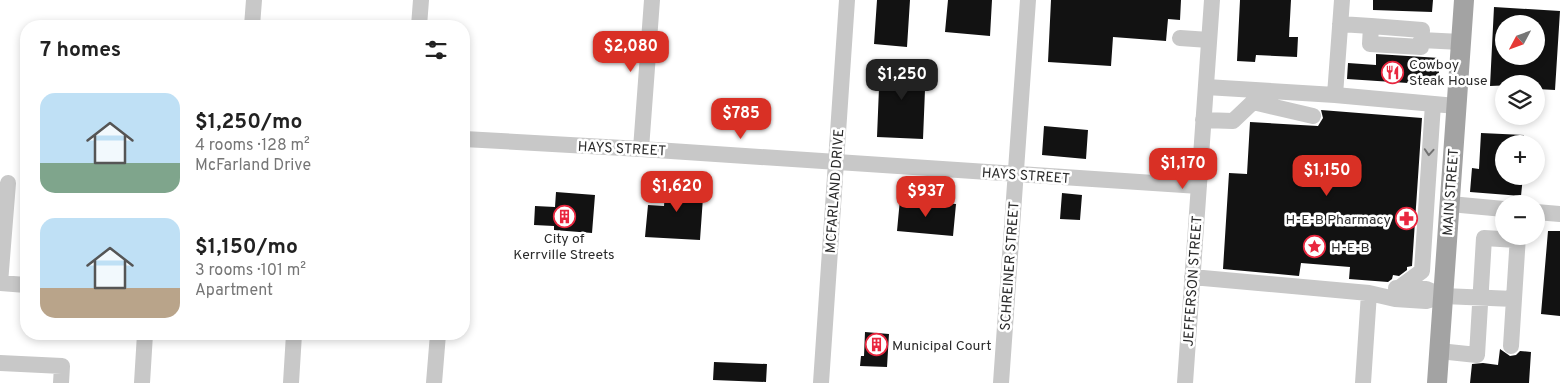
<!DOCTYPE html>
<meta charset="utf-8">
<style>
:root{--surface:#fff;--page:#f6f6f6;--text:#222;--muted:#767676;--accent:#d93025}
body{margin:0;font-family:Overpass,sans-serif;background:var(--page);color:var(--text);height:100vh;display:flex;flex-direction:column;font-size:19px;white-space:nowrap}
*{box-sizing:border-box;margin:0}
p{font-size:16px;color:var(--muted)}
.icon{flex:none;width:28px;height:28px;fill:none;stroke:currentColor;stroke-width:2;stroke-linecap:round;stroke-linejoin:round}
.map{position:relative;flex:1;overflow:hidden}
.side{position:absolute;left:20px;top:20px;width:450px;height:320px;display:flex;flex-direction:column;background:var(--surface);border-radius:20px;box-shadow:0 2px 8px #0003}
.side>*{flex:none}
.needle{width:32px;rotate:229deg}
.controls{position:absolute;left:1495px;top:15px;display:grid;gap:10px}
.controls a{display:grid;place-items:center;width:50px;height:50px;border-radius:50%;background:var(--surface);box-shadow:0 2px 8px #0003;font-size:25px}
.price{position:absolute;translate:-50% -42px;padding:0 11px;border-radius:10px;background:var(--accent);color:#fff;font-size:16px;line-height:32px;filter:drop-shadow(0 1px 2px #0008)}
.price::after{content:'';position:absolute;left:50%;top:30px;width:15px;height:11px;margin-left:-8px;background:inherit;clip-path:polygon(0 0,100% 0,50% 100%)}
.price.on{background:#222;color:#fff}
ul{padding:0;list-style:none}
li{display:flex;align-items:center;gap:15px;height:125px;padding:0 20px}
li span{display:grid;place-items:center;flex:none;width:140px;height:100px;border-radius:15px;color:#555}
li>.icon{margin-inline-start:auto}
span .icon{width:60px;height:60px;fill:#fffc;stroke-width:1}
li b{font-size:21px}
h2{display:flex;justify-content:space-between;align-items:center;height:60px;padding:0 20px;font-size:21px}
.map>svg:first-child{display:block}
</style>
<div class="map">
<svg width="1560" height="383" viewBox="0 0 1560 383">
<rect width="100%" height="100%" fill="#fff"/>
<path fill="#121212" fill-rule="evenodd" d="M877 0H910L907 47 874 44Z
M948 0H992L990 36 945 32Z
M1051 0H1181L1180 20 1168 19 1166 41 1113 37 1111 66 1048 62Z
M1240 0H1291L1289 37H1298L1297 57 1256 55 1255 62 1237 61Z
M1373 0H1433L1432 12 1373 10Z
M1494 7 1560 11 1555 90 1536 89V84L1490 86ZM1504 24H1536V56H1504Z
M1376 54 1440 58 1438 85 1347 79 1348 63 1376 65Z
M880 63 926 65 923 139 877 137Z
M1321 110 1422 118 1412 266 1407 267V270L1399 276 1393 275 1392 279 1388 282 1349 279 1350 267 1301 263 1299 276 1223 269 1229 173 1247 174 1250 122 1318 126 1323 118Z
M1044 126 1088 130 1086 159 1042 155Z
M1481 133 1524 135 1523 144H1504V176H1523L1521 196 1470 192 1472 168 1479 169Z
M666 181 704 183 700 240 645 237 648 205 664 206Z
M556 192 595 195 592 233 554 230V226L534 225 535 206 555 207Z
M1062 193 1082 195 1080 220 1060 219Z
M900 199 956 204 953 236 897 231Z
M1548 231H1560V316L1541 314Z
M865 332 889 334 887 367 860 366 861 356H864Z
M1500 349 1510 356 1516 355 1520 351 1531 352 1529 383H1470L1472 364 1483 363 1498 365Z
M714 362 767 364 766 382 713 380Z"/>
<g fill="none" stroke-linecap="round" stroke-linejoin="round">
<path stroke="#c8c8c8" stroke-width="16" d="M1340 24 1371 26
M252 26 254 0
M419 26 421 0
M1371 26 1422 30 1421 47 1370 44Z
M1180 38 1209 40
M1421 40 1461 42
M1206 87 1335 95 1456 106
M1335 95 1342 0
M1203 120 1233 121 1253 102 1313 116
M464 139 641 149 1199 186
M641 149 652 0
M8 183 0 283 26 285
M1450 204 1504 209
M1536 212 1560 214
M1192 277 1369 293 1395 299 1426 301 1443 296 1514 299
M1396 288 1426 289 1443 296
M1399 288 1422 271 1433 104
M1511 346 1518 236
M1439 351 1477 355 1484 238 1517 240
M0 363 62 366 61 383
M142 383 145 334
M291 383 294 334
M434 383 438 334
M821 383 847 0
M1001 383 1028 0
M1185 383 1212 0
M1363 383 1369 293"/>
<path stroke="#a3a3a3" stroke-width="20" d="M1437 383 1464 0"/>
</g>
<defs><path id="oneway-chevron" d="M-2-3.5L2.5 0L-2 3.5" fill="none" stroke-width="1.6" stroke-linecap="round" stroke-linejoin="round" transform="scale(1.25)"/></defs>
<use stroke="#727272" href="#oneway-chevron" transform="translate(1429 152) rotate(94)"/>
<defs>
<symbol id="restaurant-ring" viewBox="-11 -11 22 22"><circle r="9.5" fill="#fff" stroke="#e9273f" stroke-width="1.5"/><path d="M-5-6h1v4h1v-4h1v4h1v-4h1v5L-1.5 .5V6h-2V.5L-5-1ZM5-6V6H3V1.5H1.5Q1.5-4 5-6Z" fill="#e9273f"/></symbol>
<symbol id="building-ring" viewBox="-11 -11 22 22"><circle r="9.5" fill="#fff" stroke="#e9273f" stroke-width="1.5"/><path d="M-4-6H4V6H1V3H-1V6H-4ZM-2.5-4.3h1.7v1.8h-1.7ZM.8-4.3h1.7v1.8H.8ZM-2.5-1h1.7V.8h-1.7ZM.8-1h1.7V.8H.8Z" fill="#e9273f"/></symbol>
<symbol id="pharmacy-ring" viewBox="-11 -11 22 22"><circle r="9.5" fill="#fff" stroke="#e9273f" stroke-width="1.5"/><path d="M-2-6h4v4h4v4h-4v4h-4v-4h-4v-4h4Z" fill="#e9273f"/></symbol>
<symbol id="sight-ring" viewBox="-11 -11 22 22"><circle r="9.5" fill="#fff" stroke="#e9273f" stroke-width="1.5"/><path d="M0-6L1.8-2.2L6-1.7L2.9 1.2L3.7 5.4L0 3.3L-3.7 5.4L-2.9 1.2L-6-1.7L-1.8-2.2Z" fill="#e9273f"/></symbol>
</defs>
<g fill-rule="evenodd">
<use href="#restaurant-ring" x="1380" y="60" width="25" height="25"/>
<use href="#building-ring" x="552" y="204" width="25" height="25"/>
<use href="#pharmacy-ring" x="1394" y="206" width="25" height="25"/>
<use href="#sight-ring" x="1302" y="234" width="25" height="25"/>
<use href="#building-ring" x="864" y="332" width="25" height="25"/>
</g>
<g text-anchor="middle" stroke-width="5" stroke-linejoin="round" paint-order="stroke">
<g font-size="14" fill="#2b2b2b" stroke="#fff" text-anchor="start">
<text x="1409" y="69">Cowboy<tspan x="1409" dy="16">Steak House</tspan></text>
<text x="1391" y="224" text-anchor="end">H-E-B Pharmacy</text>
<text x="564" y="243" text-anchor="middle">City of<tspan x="564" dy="16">Kerrville Streets</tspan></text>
<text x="1331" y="252">H-E-B</text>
<text x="892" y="350">Municipal Court</text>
</g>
<g font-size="14" fill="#2b2b2b" stroke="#fff">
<text transform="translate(622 148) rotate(3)" y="5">HAYS STREET</text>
<text transform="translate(1026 175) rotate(4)" y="5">HAYS STREET</text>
<text transform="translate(834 191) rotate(-86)" y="5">MCFARLAND DRIVE</text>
<text transform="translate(1450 192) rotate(-86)" y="5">MAIN STREET</text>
<text transform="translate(1009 266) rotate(-86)" y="5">SCHREINER STREET</text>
<text transform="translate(1192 281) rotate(-86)" y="5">JEFFERSON STREET</text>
</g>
</g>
</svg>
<div class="controls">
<a><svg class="needle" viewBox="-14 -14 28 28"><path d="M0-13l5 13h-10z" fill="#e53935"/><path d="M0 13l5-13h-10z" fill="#767676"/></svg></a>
<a><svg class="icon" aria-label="layers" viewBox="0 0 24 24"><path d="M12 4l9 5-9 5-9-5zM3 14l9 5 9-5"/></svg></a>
<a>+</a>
<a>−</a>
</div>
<b class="price" style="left:631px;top:73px">$2,080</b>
<b class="price on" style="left:902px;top:101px">$1,250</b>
<b class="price" style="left:741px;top:140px">$785</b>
<b class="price" style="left:1183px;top:190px">$1,170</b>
<b class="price" style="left:1327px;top:197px">$1,150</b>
<b class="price" style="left:677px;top:213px">$1,620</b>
<b class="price" style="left:926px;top:218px">$937</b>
<section class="side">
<h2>7 homes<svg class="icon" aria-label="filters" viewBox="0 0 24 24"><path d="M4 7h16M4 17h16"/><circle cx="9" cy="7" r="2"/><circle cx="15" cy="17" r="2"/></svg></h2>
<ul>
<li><span style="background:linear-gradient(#bfe0f5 70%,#7fa58c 0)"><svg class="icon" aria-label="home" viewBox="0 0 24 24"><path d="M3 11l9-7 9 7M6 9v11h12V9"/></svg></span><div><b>$1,250/mo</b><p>4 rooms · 128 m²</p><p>McFarland Drive</p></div></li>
<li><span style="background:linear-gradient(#bfe0f5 70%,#b9a48a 0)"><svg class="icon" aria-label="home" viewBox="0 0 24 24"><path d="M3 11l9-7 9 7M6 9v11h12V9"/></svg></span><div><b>$1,150/mo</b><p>3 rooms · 101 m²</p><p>Apartment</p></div></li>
</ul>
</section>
</div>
